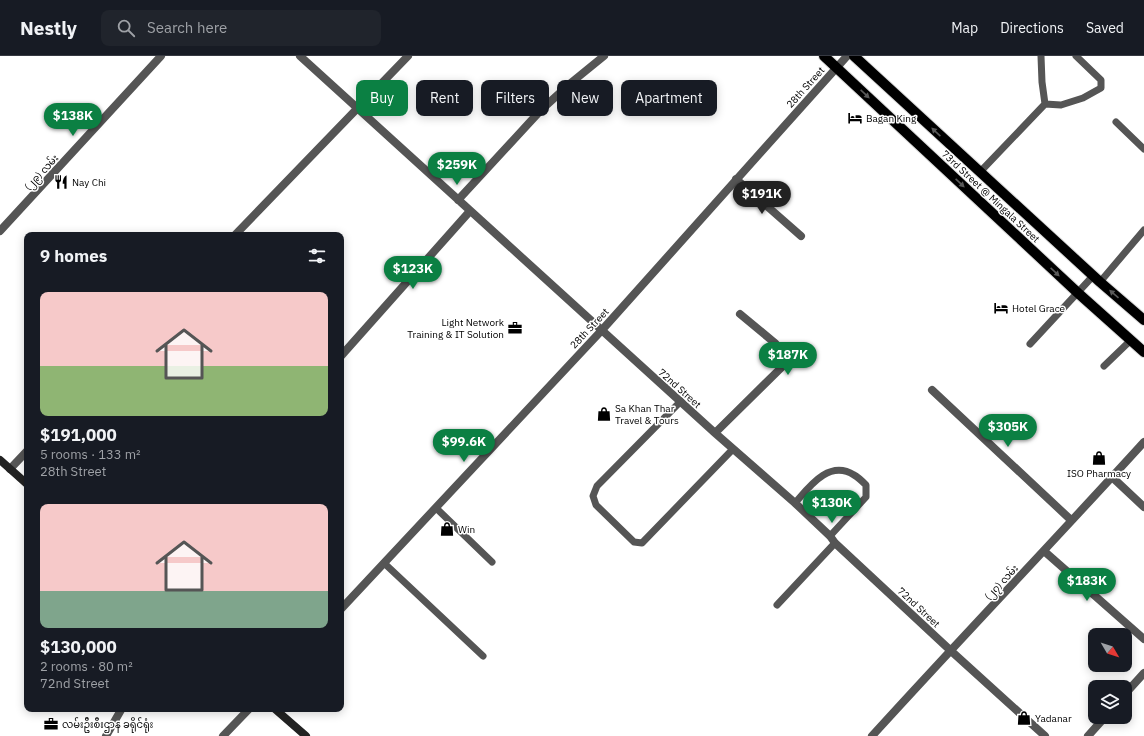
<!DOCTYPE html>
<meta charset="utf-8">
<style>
:root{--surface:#171b24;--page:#20242c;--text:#f1f3f6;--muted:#9ea1a6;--line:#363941;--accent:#0b8043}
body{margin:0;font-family:"IBM Plex Sans","Noto Sans Myanmar",sans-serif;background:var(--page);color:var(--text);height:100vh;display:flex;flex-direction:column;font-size:15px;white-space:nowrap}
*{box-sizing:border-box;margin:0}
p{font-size:13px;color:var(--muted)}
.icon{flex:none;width:22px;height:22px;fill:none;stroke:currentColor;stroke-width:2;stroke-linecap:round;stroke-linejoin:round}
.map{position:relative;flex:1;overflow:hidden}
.drawer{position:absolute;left:24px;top:176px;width:320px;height:480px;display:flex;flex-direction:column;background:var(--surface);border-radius:8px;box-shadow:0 2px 10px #0003}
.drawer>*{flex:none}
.banner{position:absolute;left:356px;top:24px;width:380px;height:36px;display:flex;gap:8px}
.needle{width:26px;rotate:129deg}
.fabs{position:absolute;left:1088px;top:572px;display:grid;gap:8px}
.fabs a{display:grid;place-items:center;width:44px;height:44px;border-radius:8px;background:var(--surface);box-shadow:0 2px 10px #0003;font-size:20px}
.price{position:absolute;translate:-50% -34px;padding:0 9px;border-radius:14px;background:var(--accent);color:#fff;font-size:13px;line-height:26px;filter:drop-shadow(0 1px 2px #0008)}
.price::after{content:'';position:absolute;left:50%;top:24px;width:12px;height:9px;margin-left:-6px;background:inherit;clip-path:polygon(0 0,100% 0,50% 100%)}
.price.selected{background:#222;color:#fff}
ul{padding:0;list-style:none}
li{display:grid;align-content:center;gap:8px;height:212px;padding:0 16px}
li span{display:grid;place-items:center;height:124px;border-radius:8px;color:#555}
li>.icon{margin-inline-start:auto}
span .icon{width:72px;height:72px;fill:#fffc;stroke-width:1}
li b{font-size:17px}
h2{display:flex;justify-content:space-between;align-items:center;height:48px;padding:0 16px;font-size:17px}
.tag{padding:0 14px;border-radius:8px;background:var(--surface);box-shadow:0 2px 10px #0003;font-size:14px;line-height:36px}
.tag.selected{background:var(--accent);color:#fff}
header{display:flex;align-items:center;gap:24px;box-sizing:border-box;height:56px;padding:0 20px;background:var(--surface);border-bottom:1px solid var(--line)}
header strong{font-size:19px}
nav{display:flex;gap:22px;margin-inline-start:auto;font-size:14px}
.search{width:280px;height:36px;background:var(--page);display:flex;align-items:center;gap:10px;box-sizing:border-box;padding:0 14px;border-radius:8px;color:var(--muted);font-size:15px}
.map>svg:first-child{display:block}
</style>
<header>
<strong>Nestly</strong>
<div class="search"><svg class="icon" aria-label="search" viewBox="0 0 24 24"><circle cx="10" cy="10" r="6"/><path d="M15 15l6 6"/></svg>Search here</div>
<nav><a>Map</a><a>Directions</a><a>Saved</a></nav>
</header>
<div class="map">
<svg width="1144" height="680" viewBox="0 0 1144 680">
<rect width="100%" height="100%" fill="#fff"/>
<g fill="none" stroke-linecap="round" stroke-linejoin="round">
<defs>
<path id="primary" d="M824 0 1078 237 1144 296
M854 0 1100 226 1144 264"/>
</defs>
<use href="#primary" stroke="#dbdbdb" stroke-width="12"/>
<path stroke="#555" stroke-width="7" d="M1045 48 1061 49 1083 42 1101 32V24L1076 0
M1116 66 1144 93
M980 116 1045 48 1042 26 1041 0
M1100 226 1144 174
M1030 288 1093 220
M1104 310 1131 284
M681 345 597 430 593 440 596 449 634 486 642 487 733 393
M795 447C809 431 829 403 854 419 858 421 862 425 866 429V441L830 480
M436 452 492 506
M384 507 483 600
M777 549 835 487"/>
<path stroke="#555" stroke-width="8" d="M300 0 715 377 795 447 830 480 835 487 950 594 1045 680
M736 123 801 180
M458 144 541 54 572 26 604 0
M0 175 161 0
M235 179 408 0
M341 300 470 155
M932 334 1071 464
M715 377 783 310 784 298 775 287 740 258
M10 413 27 395
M1112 421 1144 451
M1044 495 1144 583
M341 553 602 274 847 0
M1125 638 1144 617
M106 680 121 654
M223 680 249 653
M872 680C962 581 1054 485 1144 386
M1088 680 1105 661"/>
<path stroke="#222" stroke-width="8" d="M0 404 27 428
M275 653 306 680"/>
<use href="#primary" stroke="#000" stroke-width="10"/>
</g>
<defs><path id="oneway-solid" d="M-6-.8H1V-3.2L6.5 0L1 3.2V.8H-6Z"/></defs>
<g fill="#595959">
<use href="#oneway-solid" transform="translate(865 38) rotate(43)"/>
<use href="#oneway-solid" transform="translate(936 76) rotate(-137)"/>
<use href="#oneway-solid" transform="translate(960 127) rotate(43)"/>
<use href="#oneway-solid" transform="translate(1055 216) rotate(43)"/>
<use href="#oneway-solid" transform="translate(1114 238) rotate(-139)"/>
</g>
<defs>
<symbol id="hotel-bare" viewBox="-9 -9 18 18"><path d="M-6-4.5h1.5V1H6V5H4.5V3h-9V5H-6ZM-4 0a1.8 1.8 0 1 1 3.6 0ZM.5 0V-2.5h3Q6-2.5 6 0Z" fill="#000" stroke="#fff" stroke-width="2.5" paint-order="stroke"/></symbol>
<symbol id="restaurant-bare" viewBox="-9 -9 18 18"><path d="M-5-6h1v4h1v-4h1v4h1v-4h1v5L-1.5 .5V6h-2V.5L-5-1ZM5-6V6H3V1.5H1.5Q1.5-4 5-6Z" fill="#000" stroke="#fff" stroke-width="2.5" paint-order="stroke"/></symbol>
<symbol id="office-bare" viewBox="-9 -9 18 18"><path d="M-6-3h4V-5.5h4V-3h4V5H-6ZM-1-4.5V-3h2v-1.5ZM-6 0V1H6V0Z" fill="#000" stroke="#fff" stroke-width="2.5" paint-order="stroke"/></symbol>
<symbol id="shop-bare" viewBox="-9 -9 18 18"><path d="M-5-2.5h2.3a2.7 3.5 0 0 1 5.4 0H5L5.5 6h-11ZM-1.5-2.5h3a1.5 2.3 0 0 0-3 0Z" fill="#000" stroke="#fff" stroke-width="2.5" paint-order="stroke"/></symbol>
</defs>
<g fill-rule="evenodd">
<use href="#hotel-bare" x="845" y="52" width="20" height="20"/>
<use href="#restaurant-bare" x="51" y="116" width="20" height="20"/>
<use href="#hotel-bare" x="991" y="242" width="20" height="20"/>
<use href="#office-bare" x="505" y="262" width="20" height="20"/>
<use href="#shop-bare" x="594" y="348" width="20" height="20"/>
<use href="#shop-bare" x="1089" y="392" width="20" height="20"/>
<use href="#shop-bare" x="437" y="463" width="20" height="20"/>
<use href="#shop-bare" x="1014" y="652" width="20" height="20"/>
<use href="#office-bare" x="41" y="658" width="20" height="20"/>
</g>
<g text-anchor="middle" stroke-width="3" stroke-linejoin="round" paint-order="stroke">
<g font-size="10" fill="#000" stroke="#fff">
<text transform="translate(805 31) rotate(-48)" y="4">28th Street</text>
<text transform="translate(41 116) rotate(-47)" y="4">(၂၉) လမ်း</text>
<text transform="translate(991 140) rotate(43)" y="4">73rd Street @ Mingala Street</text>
<text transform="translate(589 272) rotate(-47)" y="4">28th Street</text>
<text transform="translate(680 332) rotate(42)" y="4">72nd Street</text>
<text transform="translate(1001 526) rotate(-47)" y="4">(၂၇) လမ်း</text>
<text transform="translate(919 551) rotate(43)" y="4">72nd Street</text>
</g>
<g font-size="10" fill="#000" stroke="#fff" text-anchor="start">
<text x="866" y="66">Bagan King</text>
<text x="72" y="130">Nay Chi</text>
<text x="1012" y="256">Hotel Grace</text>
<text x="504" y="270" text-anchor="end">Light Network<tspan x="504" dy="12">Training &amp; IT Solution</tspan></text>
<text x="615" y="356">Sa Khan Thar<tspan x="615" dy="12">Travel &amp; Tours</tspan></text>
<text x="1099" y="421" text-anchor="middle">ISO Pharmacy</text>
<text x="458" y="477">Win</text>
<text x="1035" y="666">Yadanar</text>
<text x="62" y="672">လမ်းဦးစီးဌာန ခရိုင်ရုံး</text>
</g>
</g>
</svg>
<div class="fabs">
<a><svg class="needle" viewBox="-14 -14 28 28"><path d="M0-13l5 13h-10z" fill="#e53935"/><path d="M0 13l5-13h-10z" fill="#9ea1a6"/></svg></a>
<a><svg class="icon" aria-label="layers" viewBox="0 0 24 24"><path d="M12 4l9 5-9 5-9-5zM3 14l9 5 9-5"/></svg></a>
</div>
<b class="price" style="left:73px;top:81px">$138K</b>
<b class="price" style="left:457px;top:130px">$259K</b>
<b class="price selected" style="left:762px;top:159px">$191K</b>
<b class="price" style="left:413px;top:234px">$123K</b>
<b class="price" style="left:788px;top:320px">$187K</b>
<b class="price" style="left:1008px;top:392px">$305K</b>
<b class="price" style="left:464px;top:407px">$99.6K</b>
<b class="price" style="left:832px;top:468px">$130K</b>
<b class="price" style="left:1087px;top:546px">$183K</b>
<div class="banner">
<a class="tag selected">Buy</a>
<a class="tag">Rent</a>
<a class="tag">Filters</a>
<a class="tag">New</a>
<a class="tag">Apartment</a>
</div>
<section class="drawer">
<h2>9 homes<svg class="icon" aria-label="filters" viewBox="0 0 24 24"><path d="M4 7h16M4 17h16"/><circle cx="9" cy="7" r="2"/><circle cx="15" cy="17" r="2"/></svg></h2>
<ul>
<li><span style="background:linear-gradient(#f6c9c9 60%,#8fb573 0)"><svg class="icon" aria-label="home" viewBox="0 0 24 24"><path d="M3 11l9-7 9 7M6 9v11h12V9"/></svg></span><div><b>$191,000</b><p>5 rooms · 133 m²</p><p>28th Street</p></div></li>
<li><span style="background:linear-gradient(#f6c9c9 70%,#7fa58c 0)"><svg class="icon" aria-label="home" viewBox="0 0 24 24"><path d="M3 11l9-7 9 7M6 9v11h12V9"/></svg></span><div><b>$130,000</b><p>2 rooms · 80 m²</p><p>72nd Street</p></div></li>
</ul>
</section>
</div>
